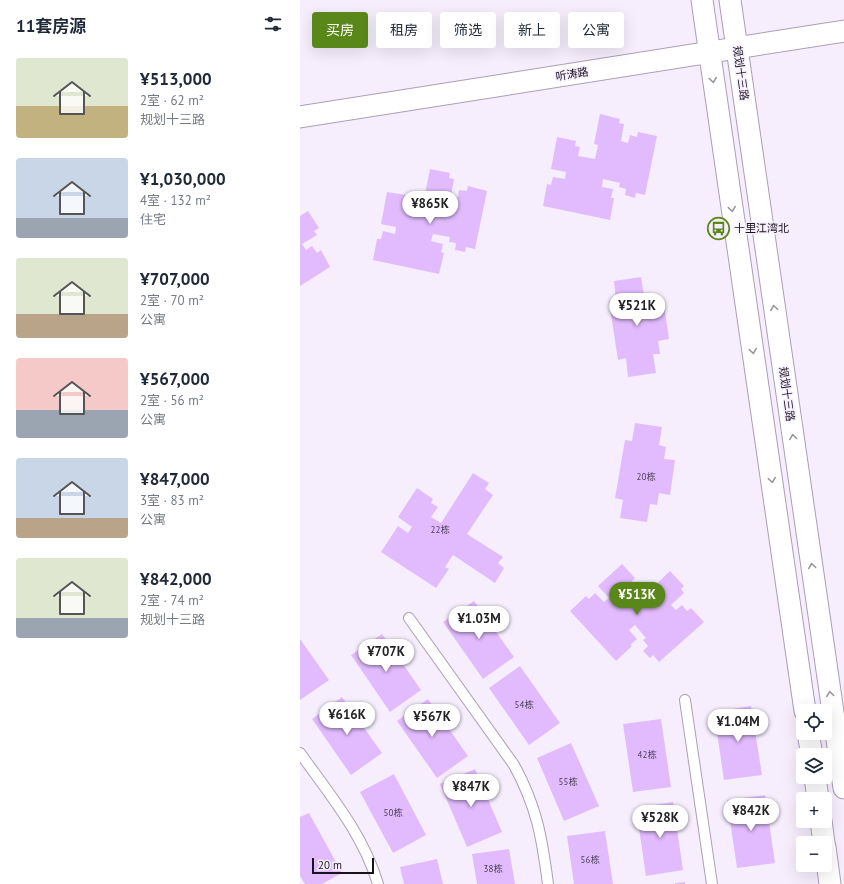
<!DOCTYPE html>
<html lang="zh">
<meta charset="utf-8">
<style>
:root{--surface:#fff;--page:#f2f2f3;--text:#1f2937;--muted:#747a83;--accent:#598719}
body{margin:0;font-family:"PT Sans","Noto Sans SC",sans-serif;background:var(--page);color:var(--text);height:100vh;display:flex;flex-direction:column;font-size:15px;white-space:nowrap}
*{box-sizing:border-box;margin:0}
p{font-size:13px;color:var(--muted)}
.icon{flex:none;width:22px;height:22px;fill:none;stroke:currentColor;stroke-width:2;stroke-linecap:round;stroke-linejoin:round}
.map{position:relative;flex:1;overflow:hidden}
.sheet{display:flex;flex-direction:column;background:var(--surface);width:300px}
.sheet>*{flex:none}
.top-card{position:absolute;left:12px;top:12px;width:380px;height:36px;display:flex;gap:8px}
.controls{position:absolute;left:496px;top:704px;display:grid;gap:8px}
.controls a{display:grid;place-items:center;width:36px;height:36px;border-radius:4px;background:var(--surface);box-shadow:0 4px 16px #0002;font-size:20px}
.scale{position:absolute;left:12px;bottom:10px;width:62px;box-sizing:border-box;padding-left:4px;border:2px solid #18141c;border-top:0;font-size:11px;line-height:14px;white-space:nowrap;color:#18141c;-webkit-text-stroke:3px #f6eefd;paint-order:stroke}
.price{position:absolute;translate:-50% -34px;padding:0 9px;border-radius:14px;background:#fff;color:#222;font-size:13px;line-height:26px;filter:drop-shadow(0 1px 2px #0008)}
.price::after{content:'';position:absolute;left:50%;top:24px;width:12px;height:9px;margin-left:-6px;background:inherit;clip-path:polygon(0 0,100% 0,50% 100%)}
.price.on{background:var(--accent);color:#fff}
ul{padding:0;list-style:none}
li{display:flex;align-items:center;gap:12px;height:100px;padding:0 16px}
li span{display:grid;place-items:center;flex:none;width:112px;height:80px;border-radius:4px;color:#555}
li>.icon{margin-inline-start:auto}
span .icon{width:48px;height:48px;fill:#fffc;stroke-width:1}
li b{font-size:17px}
h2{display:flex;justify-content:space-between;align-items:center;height:48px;padding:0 16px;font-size:17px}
.pill{padding:0 14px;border-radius:4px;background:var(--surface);box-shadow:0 4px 16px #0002;font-size:14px;line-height:36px}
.pill.on{background:var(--accent);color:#fff}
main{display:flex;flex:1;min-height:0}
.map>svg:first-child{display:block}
</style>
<main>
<section class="sheet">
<h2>11套房源<svg class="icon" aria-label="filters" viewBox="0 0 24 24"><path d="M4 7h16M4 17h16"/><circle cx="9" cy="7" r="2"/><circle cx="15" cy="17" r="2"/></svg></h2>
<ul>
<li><span style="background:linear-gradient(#dfe7d0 60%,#c2b280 0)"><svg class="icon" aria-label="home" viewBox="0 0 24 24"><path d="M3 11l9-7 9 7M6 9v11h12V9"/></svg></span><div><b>¥513,000</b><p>2室 · 62 m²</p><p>规划十三路</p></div></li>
<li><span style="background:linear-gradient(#c9d6e8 75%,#9aa5b1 0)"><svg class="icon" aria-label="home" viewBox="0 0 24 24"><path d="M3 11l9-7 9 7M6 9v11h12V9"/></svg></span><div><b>¥1,030,000</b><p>4室 · 132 m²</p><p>住宅</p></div></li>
<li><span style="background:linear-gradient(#dfe7d0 70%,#b9a48a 0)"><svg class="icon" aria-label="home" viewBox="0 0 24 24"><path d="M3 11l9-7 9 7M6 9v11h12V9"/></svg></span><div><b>¥707,000</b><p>2室 · 70 m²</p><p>公寓</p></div></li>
<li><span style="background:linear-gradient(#f6c9c9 65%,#9aa5b1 0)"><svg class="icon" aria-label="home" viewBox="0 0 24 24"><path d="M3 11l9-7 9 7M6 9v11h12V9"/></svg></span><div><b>¥567,000</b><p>2室 · 56 m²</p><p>公寓</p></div></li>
<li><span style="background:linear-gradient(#c9d6e8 75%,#b9a48a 0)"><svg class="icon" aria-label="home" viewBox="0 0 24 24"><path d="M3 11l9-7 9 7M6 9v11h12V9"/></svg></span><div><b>¥847,000</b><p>3室 · 83 m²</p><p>公寓</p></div></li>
<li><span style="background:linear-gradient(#dfe7d0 75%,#9aa5b1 0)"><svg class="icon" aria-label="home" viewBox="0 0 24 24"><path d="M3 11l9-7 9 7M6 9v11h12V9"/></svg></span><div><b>¥842,000</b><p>2室 · 74 m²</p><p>规划十三路</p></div></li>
</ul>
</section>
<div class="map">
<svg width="544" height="884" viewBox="0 0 544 884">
<rect width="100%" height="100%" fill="#f6eefd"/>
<path fill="#e2bbfe" d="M300 114 320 119 319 123 324 124 321 141 328 143 330 135 337 137 338 132 357 136 345 195 336 193 335 198 325 195 326 189 319 187 320 183 303 179 302 187 313 189 311 198H314L310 220 243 206 247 184 251 185 253 177 265 179 266 172 251 169 257 137 276 141 275 146 280 147 278 156 295 159 298 145 294 144Z
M130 169 150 173 149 178 154 179 151 196 158 197 159 190 167 191 168 186 187 191 175 249 166 247 165 252 155 250 156 243 149 242 150 237 133 234 131 241 143 244 141 252 144 253 139 274 73 260 77 239H81L83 231 95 234 96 227 81 224 87 192 106 195 105 200 110 201 108 210 125 213 128 200 124 199Z
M8 211 19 228 14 231 17 235 2 244 6 250 12 246 17 253 21 250 30 267 0 286V216Z
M341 277 344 296 351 294 353 307 364 305 369 339 358 341 360 354H353L356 373 328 377 326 358 318 360 309 301 316 300 314 281Z
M335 423 362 427 359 445 366 447 364 459 375 460 370 495 359 493 357 505 350 504 347 522 320 518 323 500 315 498 325 440 332 441Z
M173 473 189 483 185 489 193 495 167 534 203 557 198 563 204 568 195 583 153 555 145 567 149 569 136 588 81 552 98 526 108 533 112 527 98 517 117 488 133 499 131 503 138 507 131 517 141 523Z
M322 564 335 578 332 581 335 585 329 591 340 604 350 595 348 592 370 571 384 586 381 589 384 593 371 605 376 610 382 605 387 611 391 608 404 622 359 662 353 655 350 658 343 651 348 646 343 640 346 638 335 625 329 630 337 639 330 645 332 646 316 661 270 611 286 596 289 599 295 593 304 602 309 598 298 586Z
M174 601 214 657 183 679 143 622Z
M82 634 121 690 90 712 51 655Z
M0 639 29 680 0 700Z
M220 666 260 723 229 745 189 688Z
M42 697 82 753 51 775 12 719Z
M128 699 168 756 137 778 97 721Z
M451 706 462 775 424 780 414 712Z
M361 719 371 787 333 792 323 724Z
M271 743 299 806 264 821 237 758Z
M175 769 202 832 167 847 140 784Z
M94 774 126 835 93 853 60 792Z
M465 795 475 863 437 868 427 800Z
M373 802 383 870 346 876 336 808Z
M9 813 42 873 22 884H5L0 876V817Z
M305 831 313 884H274L267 836Z
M209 849 215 884H177L172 854Z
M137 859 143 884H104L100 867Z
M385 882V884H375V883Z"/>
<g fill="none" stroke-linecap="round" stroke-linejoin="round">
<defs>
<path id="service" d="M109 618 214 765C237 807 242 838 248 884
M385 700 412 884
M0 753C30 795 63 834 78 884"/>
<path id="minor" d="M402 0 505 711
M430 0 544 788
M0 117 544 31
M508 733 512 755
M515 777 518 799
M521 821 524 843
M525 847 530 884"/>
</defs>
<use href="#service" stroke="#ab9eb5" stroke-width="12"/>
<use href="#minor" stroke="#ab9eb5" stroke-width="23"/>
<use href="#service" stroke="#fff" stroke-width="10"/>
<use href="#minor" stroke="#fff" stroke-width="21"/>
</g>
<defs><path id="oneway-chevron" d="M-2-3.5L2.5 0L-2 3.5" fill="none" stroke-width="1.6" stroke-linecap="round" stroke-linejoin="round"/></defs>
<g stroke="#979599">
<use href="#oneway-chevron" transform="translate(413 80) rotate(82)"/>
<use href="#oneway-chevron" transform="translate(432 209) rotate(82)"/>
<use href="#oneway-chevron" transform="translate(474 308) rotate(-98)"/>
<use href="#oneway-chevron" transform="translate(453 351) rotate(82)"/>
<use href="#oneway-chevron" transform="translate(493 437) rotate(-98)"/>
<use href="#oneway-chevron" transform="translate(472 480) rotate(82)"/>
<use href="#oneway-chevron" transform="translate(512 566) rotate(-98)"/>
<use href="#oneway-chevron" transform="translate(530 694) rotate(-98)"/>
</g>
<defs>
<symbol id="bus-ring" viewBox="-11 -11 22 22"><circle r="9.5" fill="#f6eefd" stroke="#598719" stroke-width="1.5"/><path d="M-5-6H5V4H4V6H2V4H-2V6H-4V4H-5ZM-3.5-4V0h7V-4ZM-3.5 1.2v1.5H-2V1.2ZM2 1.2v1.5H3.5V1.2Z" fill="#598719"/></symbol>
</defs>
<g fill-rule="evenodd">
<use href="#bus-ring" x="406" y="216" width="25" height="25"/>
</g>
<g text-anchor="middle" stroke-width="3" stroke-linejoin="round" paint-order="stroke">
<g font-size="9" fill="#4a3e54">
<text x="346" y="480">20栋</text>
<text x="140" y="533">22栋</text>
<text x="224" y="708">54栋</text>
<text x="347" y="758">42栋</text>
<text x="268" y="785">55栋</text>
<text x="93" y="816">50栋</text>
<text x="290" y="863">56栋</text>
<text x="193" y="872">38栋</text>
</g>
<g font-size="11" fill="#18141c" stroke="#f6eefd">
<text transform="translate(441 73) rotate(82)" y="4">规划十三路</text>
<text transform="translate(272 74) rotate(-9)" y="4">听涛路</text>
<text transform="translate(487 394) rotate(82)" y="4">规划十三路</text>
</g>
<g font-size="11" fill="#18141c" stroke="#f6eefd" text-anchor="start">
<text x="434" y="232">十里江湾北</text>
</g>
</g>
</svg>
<div class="controls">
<a><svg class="icon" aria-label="locate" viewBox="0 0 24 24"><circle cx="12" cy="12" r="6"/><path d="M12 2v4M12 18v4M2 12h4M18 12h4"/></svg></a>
<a><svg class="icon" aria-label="layers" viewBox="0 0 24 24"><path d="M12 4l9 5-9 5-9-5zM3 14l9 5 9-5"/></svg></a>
<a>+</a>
<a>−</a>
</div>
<div class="scale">20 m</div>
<b class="price" style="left:130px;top:225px">¥865K</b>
<b class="price" style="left:337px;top:327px">¥521K</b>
<b class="price on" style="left:337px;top:616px">¥513K</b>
<b class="price" style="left:179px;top:640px">¥1.03M</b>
<b class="price" style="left:86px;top:673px">¥707K</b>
<b class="price" style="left:47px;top:736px">¥616K</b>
<b class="price" style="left:132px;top:738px">¥567K</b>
<b class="price" style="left:438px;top:743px">¥1.04M</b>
<b class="price" style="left:171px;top:808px">¥847K</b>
<b class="price" style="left:451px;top:832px">¥842K</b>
<b class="price" style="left:360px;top:839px">¥528K</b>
<div class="top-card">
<a class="pill on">买房</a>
<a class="pill">租房</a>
<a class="pill">筛选</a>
<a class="pill">新上</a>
<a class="pill">公寓</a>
</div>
</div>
</main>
